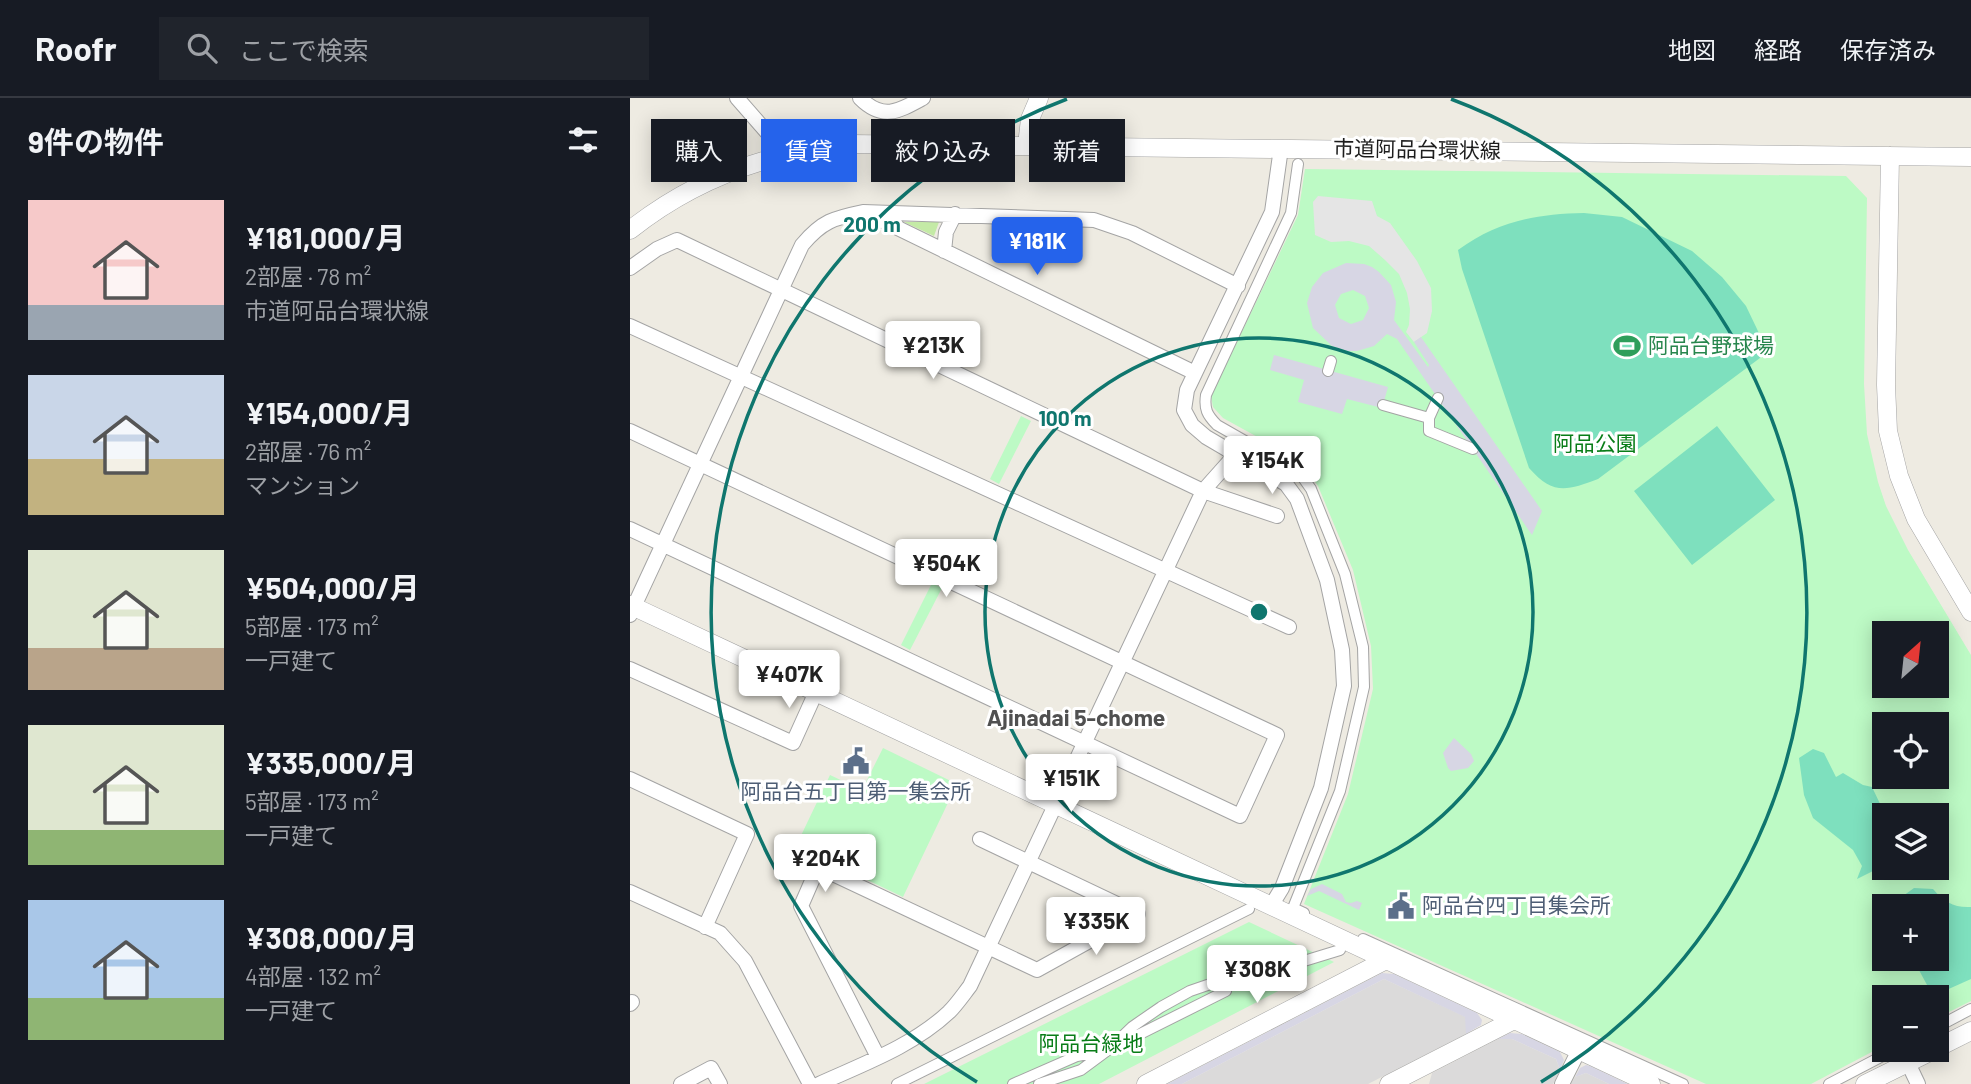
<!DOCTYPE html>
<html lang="ja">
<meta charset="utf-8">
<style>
:root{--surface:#171b24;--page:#20242c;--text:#f1f3f6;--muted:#9ea1a6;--line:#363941;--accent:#2563eb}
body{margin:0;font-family:Barlow,"Noto Sans JP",sans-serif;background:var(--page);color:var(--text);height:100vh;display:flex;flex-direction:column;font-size:26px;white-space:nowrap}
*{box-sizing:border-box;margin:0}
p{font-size:23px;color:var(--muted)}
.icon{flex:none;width:38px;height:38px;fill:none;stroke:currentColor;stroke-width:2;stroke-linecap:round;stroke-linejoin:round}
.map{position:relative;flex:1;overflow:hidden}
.drawer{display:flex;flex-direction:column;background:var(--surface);width:630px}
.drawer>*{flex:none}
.top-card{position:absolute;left:21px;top:21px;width:665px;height:63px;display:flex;gap:14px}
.needle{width:46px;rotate:27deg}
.fabs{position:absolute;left:1242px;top:523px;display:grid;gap:14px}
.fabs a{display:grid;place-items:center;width:77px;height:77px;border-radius:0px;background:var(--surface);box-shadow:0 4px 18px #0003;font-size:35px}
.price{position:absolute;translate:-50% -60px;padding:0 16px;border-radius:7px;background:#fff;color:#222;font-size:23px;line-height:46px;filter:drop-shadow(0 2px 4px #0008)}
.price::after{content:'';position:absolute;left:50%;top:42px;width:21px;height:16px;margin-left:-10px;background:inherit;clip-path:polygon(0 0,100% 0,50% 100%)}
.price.selected{background:var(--accent);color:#fff}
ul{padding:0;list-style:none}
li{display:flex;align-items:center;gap:21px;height:175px;padding:0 28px}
li span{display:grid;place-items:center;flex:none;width:196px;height:140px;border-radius:0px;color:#555}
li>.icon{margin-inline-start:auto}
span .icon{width:84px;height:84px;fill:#fffc;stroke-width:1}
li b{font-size:30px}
h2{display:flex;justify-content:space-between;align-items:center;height:84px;padding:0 28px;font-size:30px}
.pill{padding:0 24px;border-radius:0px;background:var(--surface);box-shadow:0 4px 18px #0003;font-size:24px;line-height:63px}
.pill.selected{background:var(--accent);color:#fff}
header{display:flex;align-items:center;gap:42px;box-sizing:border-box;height:98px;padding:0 35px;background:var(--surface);border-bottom:2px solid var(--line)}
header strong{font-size:33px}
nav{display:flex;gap:38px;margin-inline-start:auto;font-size:24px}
.search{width:490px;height:63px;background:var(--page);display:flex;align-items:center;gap:18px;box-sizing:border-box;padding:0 24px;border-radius:0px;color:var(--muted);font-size:26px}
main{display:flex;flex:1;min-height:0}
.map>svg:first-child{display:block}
</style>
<header>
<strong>Roofr</strong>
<div class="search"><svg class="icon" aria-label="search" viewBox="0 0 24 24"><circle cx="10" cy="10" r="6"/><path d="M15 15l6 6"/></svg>ここで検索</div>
<nav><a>地図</a><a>経路</a><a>保存済み</a></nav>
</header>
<main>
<section class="drawer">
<h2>9件の物件<svg class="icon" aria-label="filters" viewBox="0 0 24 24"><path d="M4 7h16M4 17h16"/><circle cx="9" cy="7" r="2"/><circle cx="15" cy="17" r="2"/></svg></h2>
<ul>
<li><span style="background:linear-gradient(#f6c9c9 75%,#9aa5b1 0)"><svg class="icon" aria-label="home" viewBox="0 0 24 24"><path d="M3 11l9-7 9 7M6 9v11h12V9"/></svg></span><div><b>¥181,000/月</b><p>2部屋 · 78 m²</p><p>市道阿品台環状線</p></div></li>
<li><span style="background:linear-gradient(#c9d6e8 60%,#c2b280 0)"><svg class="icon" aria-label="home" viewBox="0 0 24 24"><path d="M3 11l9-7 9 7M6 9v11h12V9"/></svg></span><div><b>¥154,000/月</b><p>2部屋 · 76 m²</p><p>マンション</p></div></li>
<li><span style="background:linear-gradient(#dfe7d0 70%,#b9a48a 0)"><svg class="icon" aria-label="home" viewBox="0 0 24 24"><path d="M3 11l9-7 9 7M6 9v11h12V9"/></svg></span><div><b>¥504,000/月</b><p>5部屋 · 173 m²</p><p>一戸建て</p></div></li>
<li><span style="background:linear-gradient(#dfe7d0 75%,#8fb573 0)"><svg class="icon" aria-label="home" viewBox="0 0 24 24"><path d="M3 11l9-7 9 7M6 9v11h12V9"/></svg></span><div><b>¥335,000/月</b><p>5部屋 · 173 m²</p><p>一戸建て</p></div></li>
<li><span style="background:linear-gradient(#a9c7e8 70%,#8fb573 0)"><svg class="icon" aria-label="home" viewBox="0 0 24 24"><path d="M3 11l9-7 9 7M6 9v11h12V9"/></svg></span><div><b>¥308,000/月</b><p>4部屋 · 132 m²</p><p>一戸建て</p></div></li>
</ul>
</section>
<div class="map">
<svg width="1341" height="986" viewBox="0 0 1341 986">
<rect width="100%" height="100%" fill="#eeebe2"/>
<path fill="#dbdada" d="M754 881 836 919V936L738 986H552Z
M868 941H882L926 961 930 972 923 986H799L802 975Z
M956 975 979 986H941L945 979Z"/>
<path fill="#c4eaa6" d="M274 124H309L304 138Z"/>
<path fill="#bdfac5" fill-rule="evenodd" d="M675 71 1216 78 1237 100 1234 286 1237 336 1248 384 1256 408 1278 452 1341 557V903L1307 920V900H1255V947L1181 986H1076L674 806 718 696 743 591 741 548 723 472 688 388 674 368 653 353 593 320 583 309 581 298 668 117ZM1255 536H1307V588H1255ZM1255 626H1307V679H1255ZM1255 718H1307V770H1255ZM1255 808H1307V861H1255Z
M391 318 401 323 369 386 360 381Z
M302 485 312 490 280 552 271 547Z
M253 650 327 686 273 799 166 748 200 677 232 692Z
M619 824 704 864 469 986H294Z"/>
<path fill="#7ee0be" d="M954 115 992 119 1062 153 1092 179 1116 208 1138 254 968 381C936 393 923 397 899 370L832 171 828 152C868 123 906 116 954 115Z
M1087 328 1145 402 1062 467 1004 393Z
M1183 651 1194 655 1206 679 1213 675 1233 687 1242 689 1253 712 1256 711 1260 717 1255 718V767L1227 781 1232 768 1223 752 1183 720 1174 697 1169 660Z
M1284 790 1303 791C1314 804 1324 810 1341 809V881L1303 898 1283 861H1307V808H1268L1273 798Z"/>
<path fill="#e5e5e5" d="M688 98 742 103 747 118 760 125 787 163 801 190 802 213 797 235 784 244 776 234 779 227 780 211 777 195 769 176 755 162 739 148 719 143 701 144 685 137 683 104Z"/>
<path fill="#d7d6e4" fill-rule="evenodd" d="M716 165 734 166 742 169 749 174 761 187 766 204 764 222 798 269 799 267 784 244 791 239 912 413 902 437 767 241 757 236 744 248 727 253H718L702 248 683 230 677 205 682 189 693 175ZM723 192 735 198 739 210 733 222 721 226 709 220 705 207 711 196Z
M644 257 758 289 752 310 717 301 712 316 668 304 674 282 640 272Z
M824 640 841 656 844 663 838 670 821 673 818 670 813 655Z
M692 786 712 796 716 804 721 805 727 803 732 805 729 812 689 793 677 798 681 791Z
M624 847 654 874 596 893 592 882Z
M752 875 764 876 847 915 852 922 851 927 836 936 835 919 754 881 552 986H537Z
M880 935 892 936 930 954 934 962 930 972 926 961 882 941H868Z
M956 967 960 968 998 986H979L956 975 945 979 950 970Z"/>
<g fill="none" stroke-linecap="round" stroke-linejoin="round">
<defs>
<path id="pedestrian" d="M668 66 661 115 576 297C574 311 577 317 587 327L669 374 681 391 715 476 733 549 734 589 710 693 663 810 674 815
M698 273 701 263
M808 300 799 320V333L843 351
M753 307 799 320
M733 841 1053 986
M651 870 710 852
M1307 929 1341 911
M267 986 619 811
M383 986 447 958 478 952 502 929 531 909 560 893 592 882
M409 986 451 972 478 952 596 893
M1199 986 1264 952"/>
<path id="minor" d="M107 0 156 56
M230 0C253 23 269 13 293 0
M239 116 565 275
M314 153 316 134 325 116
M0 170 27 151 47 142 573 393 647 418
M0 228 659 529
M0 333 647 637 610 718 0 431
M0 517 172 147C192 123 204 120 233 114L464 122 502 135 608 188
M0 571 163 645 186 594
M0 681 117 736 75 829
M350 741 508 816
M0 794 90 835 115 863 180 986
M641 808 652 790 691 690 714 588 712 552 697 482 667 401 656 386 576 339 562 327 554 312 557 292 642 114 651 50
M0 906 2 904
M248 959 171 808 188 769 407 872 508 816
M1278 965 1288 986
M51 986 81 970 90 986
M189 986C233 966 283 948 319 914 327 906 333 897 340 888L573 393 606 356
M932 986 949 952"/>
<path id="tertiary" d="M397 47 400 21 409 0
M1260 58 1256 287 1258 333 1269 378 1286 421 1341 514
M0 132C64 81 139 54 220 46L1341 59
M0 507 1021 986
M1307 950 1341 933
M516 986 756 862
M759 986 884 922
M1235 986 1304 952"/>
</defs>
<use href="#pedestrian" stroke="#a4a4a4" stroke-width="12"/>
<use href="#minor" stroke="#a4a4a4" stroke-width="16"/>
<use href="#tertiary" stroke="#a4a4a4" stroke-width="19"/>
<use href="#pedestrian" stroke="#fff" stroke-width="10"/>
<use href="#minor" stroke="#fff" stroke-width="14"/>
<use href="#tertiary" stroke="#fff" stroke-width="18"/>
</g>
<g fill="none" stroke="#0f766e" stroke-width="3.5">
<circle cx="629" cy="514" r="274"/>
<path d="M347 984A548 548 0 0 1 437 1M821 1A548 548 0 0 1 911 984"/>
</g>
<defs>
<symbol id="stadium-bare" viewBox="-9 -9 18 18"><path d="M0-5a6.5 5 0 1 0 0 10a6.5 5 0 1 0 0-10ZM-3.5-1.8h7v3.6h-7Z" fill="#2e9e5b" stroke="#fff" stroke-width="2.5" paint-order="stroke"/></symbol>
<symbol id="civic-bare" viewBox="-9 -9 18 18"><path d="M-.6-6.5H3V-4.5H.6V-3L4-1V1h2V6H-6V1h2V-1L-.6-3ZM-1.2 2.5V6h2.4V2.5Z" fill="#5c6f8a" stroke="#fff" stroke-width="2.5" paint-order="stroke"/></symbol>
</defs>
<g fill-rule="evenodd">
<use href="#stadium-bare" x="978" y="229" width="38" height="38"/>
<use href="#civic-bare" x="207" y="644" width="38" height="38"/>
<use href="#civic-bare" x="752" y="789" width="38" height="38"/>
</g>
<g text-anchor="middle" stroke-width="6" stroke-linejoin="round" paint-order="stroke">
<g font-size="21" fill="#1d1d1d" stroke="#fff">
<text transform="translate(787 52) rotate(1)" y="7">市道阿品台環状線</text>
</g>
<g font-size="21" fill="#27864d" stroke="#fff" text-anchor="start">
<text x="1018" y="255">阿品台野球場</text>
</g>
<g font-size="21" fill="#097d18" stroke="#fff">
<text x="965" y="353">阿品公園</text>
<text x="461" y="953">阿品台緑地</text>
</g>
<g font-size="21" fill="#4e5e75" stroke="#fff">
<text x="226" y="701">阿品台五丁目第一集会所</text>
<text x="792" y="815" text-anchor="start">阿品台四丁目集会所</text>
</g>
<g font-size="23" font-weight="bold" fill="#505050" stroke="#fff">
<text x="446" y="628">Ajinadai 5-chome</text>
</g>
</g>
<circle cx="629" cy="514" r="10" fill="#0f766e" stroke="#fff" stroke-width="3.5"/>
<g font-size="21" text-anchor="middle" font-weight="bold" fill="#0f766e" stroke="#fff" stroke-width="6" stroke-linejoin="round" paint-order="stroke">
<text x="242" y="134">200 m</text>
<text x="435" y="328">100 m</text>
</g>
</svg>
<div class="fabs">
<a><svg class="needle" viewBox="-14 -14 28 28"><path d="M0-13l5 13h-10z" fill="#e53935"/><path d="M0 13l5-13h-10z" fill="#9ea1a6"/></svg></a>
<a><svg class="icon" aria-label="locate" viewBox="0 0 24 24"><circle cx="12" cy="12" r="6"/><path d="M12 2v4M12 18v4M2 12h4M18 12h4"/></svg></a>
<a><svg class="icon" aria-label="layers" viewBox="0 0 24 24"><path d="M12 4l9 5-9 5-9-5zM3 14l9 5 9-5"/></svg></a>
<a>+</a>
<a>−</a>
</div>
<b class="price selected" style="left:407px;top:179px">¥181K</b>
<b class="price" style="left:303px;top:283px">¥213K</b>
<b class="price" style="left:642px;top:398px">¥154K</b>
<b class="price" style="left:316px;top:501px">¥504K</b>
<b class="price" style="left:159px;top:612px">¥407K</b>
<b class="price" style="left:441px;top:716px">¥151K</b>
<b class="price" style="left:195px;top:796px">¥204K</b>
<b class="price" style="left:466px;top:859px">¥335K</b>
<b class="price" style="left:627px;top:907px">¥308K</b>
<div class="top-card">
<a class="pill">購入</a>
<a class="pill selected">賃貸</a>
<a class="pill">絞り込み</a>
<a class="pill">新着</a>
</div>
</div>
</main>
